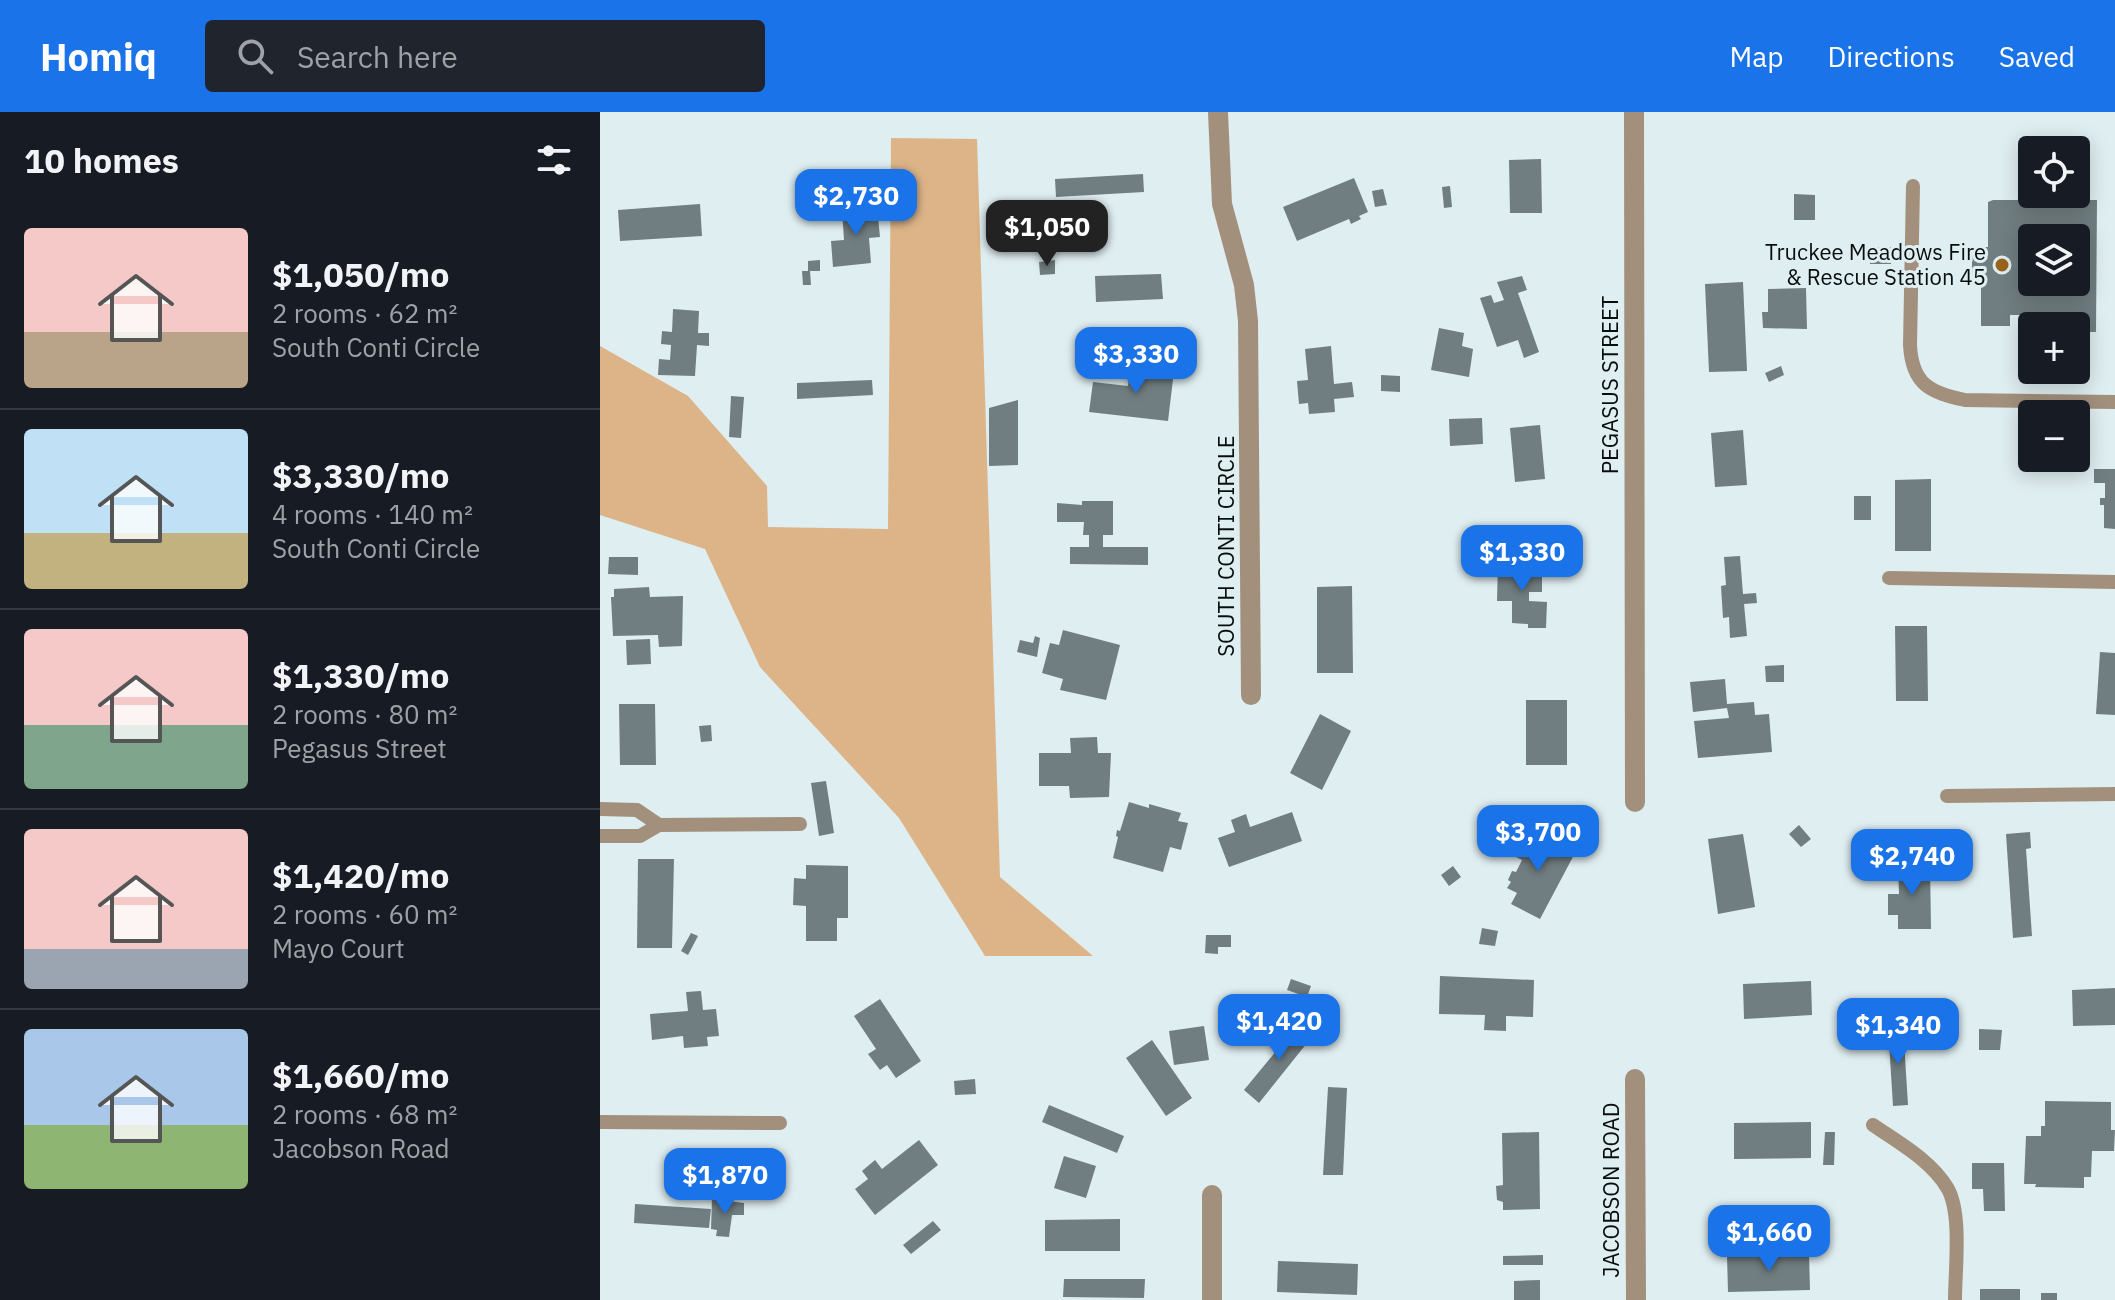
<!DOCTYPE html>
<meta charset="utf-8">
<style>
:root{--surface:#171b24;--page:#20242c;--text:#f1f3f6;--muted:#9ea1a6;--line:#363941;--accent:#1a73e8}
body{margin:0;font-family:"IBM Plex Sans",sans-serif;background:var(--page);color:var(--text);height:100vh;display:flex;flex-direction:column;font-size:30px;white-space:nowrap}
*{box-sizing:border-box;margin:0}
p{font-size:26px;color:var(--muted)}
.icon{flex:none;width:44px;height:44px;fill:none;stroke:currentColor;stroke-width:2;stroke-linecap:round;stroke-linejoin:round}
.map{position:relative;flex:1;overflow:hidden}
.details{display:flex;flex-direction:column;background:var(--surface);width:600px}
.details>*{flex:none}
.buttons{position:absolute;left:1418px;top:24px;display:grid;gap:16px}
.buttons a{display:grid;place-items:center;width:72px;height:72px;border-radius:8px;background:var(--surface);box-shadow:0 4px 20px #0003;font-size:40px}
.price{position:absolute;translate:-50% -68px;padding:0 18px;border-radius:16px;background:var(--accent);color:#fff;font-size:26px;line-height:52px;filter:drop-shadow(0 2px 4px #0008)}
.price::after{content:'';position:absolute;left:50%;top:48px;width:24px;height:18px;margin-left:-12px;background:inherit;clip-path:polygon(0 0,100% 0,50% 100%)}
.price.active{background:#222;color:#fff}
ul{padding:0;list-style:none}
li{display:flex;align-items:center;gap:24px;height:200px;padding:0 24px}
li+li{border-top:2px solid var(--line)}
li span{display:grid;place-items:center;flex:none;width:224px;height:160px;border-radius:8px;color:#555}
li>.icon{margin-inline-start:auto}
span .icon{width:96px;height:96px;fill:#fffc;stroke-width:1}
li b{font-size:34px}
h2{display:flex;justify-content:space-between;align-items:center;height:96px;padding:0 24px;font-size:34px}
header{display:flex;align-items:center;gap:48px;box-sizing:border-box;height:112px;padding:0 40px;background:var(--accent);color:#fff}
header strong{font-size:38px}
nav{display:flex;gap:44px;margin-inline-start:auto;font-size:28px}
.search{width:560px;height:72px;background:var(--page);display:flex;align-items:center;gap:20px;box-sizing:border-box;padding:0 28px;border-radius:8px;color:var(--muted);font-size:30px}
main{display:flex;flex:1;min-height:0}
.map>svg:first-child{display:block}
</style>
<header>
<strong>Homiq</strong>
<div class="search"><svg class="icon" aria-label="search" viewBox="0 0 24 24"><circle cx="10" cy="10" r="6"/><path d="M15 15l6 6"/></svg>Search here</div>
<nav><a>Map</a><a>Directions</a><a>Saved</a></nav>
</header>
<main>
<section class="details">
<h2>10 homes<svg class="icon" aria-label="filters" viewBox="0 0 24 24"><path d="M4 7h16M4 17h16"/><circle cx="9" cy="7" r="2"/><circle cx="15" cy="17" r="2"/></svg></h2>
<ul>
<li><span style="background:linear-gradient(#f6c9c9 65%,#b9a48a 0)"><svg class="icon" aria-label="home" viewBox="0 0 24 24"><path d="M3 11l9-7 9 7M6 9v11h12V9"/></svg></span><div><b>$1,050/mo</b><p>2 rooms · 62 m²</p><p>South Conti Circle</p></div></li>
<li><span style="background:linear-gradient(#bfe0f5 65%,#c2b280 0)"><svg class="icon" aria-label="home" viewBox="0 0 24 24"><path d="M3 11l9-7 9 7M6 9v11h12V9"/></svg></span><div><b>$3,330/mo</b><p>4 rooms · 140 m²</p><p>South Conti Circle</p></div></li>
<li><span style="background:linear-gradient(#f6c9c9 60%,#7fa58c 0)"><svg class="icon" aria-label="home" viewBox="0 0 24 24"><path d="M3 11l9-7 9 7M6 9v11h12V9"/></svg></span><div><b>$1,330/mo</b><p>2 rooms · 80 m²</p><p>Pegasus Street</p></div></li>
<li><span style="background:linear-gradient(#f6c9c9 75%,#9aa5b1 0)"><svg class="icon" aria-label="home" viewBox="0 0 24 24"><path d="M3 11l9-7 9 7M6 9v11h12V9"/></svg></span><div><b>$1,420/mo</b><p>2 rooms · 60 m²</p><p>Mayo Court</p></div></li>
<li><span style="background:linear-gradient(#a9c7e8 60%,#8fb573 0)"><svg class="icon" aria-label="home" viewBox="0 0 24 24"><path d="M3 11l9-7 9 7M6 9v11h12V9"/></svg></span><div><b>$1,660/mo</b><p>2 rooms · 68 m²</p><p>Jacobson Road</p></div></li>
</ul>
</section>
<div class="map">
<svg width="1515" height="1188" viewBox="0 0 1515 1188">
<rect width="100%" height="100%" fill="#dfeef1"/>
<path fill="#ddb488" d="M291 26 377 27 400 765 493 844H385L299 706 160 555 105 437 0 403V234L88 284 167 374 168 415 288 417Z"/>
<path fill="#717e81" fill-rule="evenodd" d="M941 47 942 101H910L909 48Z
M543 62 544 80 456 85 455 67Z
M754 66 768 100 759 104 761 107 751 112 749 107 697 129 683 95Z
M850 74 852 95 844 96 842 75Z
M783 77 787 93 775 95 772 79Z
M1194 82 1215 83V108H1194Z
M1393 88H1497L1496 220H1476V214H1432V220H1420V203H1410V214H1381V165H1372V135H1388V90ZM1432 126H1476V170H1432Z
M100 92 102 124 20 129 18 98Z
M277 95 280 125 269 126 271 151 233 155 231 129 244 128 242 98Z
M1269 135H1291V152H1270Z
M220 148V159H210L211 173H203L202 159H208V149Z
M455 148V162L440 163 439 150Z
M561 162 563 187 496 190 495 164Z
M922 164 927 178 918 181 939 240 924 246 918 228 897 235 880 186 891 183 894 191 904 188 897 170Z
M1143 170 1147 259 1109 260 1105 172Z
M1206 176 1207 217 1163 216 1162 200H1168V177Z
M73 197 99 199 98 221H109V234L97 233 95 264 58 263 59 247 70 248 71 233 61 232 62 219 72 220Z
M839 216 864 221 862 234 873 237 869 265 831 258Z
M731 234 734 272 752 270 754 285 734 287 735 300 709 302 708 291 699 292 697 269 708 268 705 237Z
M530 254 574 259 568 309 489 300 493 270 528 274Z
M1181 254 1184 263 1169 270 1165 261Z
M781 263 800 264V280L781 279Z
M272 268 273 283 197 287V271Z
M131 284 144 285 141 326 129 325Z
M418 288V353L389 354V296Z
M882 306 883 332 850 334 849 307Z
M940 313 945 367 915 370 910 316Z
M1143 318 1147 373 1115 375 1111 321Z
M1494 357H1515V417L1504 416V393H1500V386H1505V371H1494Z
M1331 367V439H1295V368Z
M1254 384H1271V408H1254Z
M482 389H513V423H503V435H548V453L470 452V435H489V423H483L484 410H457V391L482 393Z
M875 422 894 423V435H874Z
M1140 444 1143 482 1156 481 1157 491 1144 492 1147 524 1130 526 1129 505 1123 506 1121 474 1126 473 1124 445Z
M9 445H38V463L8 462Z
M898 450H929V454L942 455V480H929V489L947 490 946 516H928V512L912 511V489H897Z
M752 474 753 561H717V475Z
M49 475 50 485 83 484 82 534 59 535 58 523 13 524 11 485H14V477Z
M1295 514H1327L1328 589H1296Z
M463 518 520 533 506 588 460 578 463 567 442 561 450 531 459 533Z
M435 524 440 526 437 545 417 540 420 528 433 531Z
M50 527 51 552 27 553 26 528Z
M1500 540 1515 541V603L1496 602Z
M1184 553V570H1166L1165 554Z
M1125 567 1127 592 1154 590 1155 603 1169 602 1172 640 1098 646 1094 609 1129 606 1127 596 1093 600 1090 570Z
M926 588H967V653H926Z
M19 592H55L56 653H20Z
M720 602 751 619 722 678 690 661Z
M111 613 112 629 101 630 99 614Z
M497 625 498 641H511L509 685 470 686 469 674H439V641H471L470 626Z
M226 669 234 721 219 724 211 671Z
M529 690 549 696V692L581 701 578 709 588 711 581 738 570 735 563 760 513 746 518 725 516 724 517 718 520 719Z
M692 700 702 729 629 755 618 726 635 720 631 708 646 702 650 715Z
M1199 713 1211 727 1201 735 1189 722Z
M926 719 975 741 940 807 911 792 917 781 907 776 911 770 908 768 912 759 916 760 922 748 914 744Z
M1430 720 1431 736 1426 737 1432 824 1413 826 1406 722Z
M1143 722 1155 795 1118 802 1108 727Z
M38 747H74L72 836H37Z
M1298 751H1330L1331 817H1298V803H1288V782H1299Z
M206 753 248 754V806H237V829H206V794L193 793 194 766 206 767Z
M853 754 861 765 849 774 841 763Z
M882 816 898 819 895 834 879 832Z
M91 821 98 824 88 843 81 839Z
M606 823H631V835H618V842L605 841Z
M840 864 934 868 933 905 906 904V919L884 918 885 903 839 902Z
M691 867 711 874 707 885 687 878Z
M1211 869 1212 903 1144 907 1143 872Z
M1515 876V913L1473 914 1472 878Z
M101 879 103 898 116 897 119 924 107 925 108 934 84 936 83 924 52 928 50 902 88 899 86 880Z
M280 887 321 949 296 966 287 953 280 958 268 942 276 937 254 904Z
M701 909 715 921 659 991 644 978Z
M1303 913 1308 993 1293 994 1288 914Z
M604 914 609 948 574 953 569 919Z
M1379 917 1402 918 1400 938H1379Z
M552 928 592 986 566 1004 526 946Z
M375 967 376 982 355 983 354 969Z
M728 975 747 976 743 1063H723Z
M1445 989 1511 990V1018H1515L1514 1039H1492L1491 1065H1484V1076L1435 1075 1436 1072H1424L1426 1024H1441V1014H1445Z
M449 993 524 1024 517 1041 442 1010Z
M1211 1010V1046L1134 1047V1011Z
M939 1020 940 1097 903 1098V1090L897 1088 896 1074 903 1073 902 1021Z
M1225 1020H1235L1234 1053H1223Z
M319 1028 338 1053 275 1103 255 1077 268 1067 262 1059 275 1048 282 1057Z
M464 1044 496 1054 486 1086 454 1076Z
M1372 1051H1404L1405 1099H1384L1383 1077H1372Z
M112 1087 144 1091V1103H132L129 1125 116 1124 117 1118 111 1117Z
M35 1092 111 1097 109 1116 34 1111Z
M520 1107V1139H445V1108Z
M333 1109 341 1118 311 1142 303 1133Z
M1209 1141 1210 1178 1128 1180 1127 1144Z
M943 1143V1153H903V1144Z
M678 1149 758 1152 757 1183 677 1180Z
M464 1167H545L544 1186 463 1185Z
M940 1168V1188H914V1169Z
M1380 1177H1420V1188H1380Z
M1441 1181H1457V1188H1441Z"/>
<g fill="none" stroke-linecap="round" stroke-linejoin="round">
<path stroke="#a2907d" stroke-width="14" d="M1313 74 1310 233C1312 272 1330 281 1365 288L1515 290
M1289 466 1515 470
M1347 684 1515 682
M0 697 37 698 59 713 40 724H0
M59 713 200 712
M0 1010 180 1011
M1273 1013C1299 1031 1332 1049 1348 1077 1362 1103 1355 1158 1355 1188"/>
<path stroke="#a2907d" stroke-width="20" d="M618 0 622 92 644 173 648 209 651 583
M1034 0 1035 690
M1035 967 1036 1188
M612 1083V1188"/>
</g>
<circle fill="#99641c" stroke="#dfeef1" stroke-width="3" cx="1402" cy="153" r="8"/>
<g text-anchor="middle" stroke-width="6" stroke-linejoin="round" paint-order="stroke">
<g font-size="22" fill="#080d0e" stroke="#dfeef1" text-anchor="end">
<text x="1386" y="148">Truckee Meadows Fire<tspan x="1386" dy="25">&amp; Rescue Station 45</tspan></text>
</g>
<g font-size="22" fill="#080d0e" stroke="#dfeef1">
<text transform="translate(1010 273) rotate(-90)" y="8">PEGASUS STREET</text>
<text transform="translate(626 434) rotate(-90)" y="8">SOUTH CONTI CIRCLE</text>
<text transform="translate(1011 1078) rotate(-90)" y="8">JACOBSON ROAD</text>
</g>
</g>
</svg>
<div class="buttons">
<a><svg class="icon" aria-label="locate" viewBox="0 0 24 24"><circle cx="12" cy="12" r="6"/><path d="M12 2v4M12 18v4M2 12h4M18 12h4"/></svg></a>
<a><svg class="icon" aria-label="layers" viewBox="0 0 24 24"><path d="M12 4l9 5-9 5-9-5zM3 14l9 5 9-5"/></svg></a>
<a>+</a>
<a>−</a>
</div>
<b class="price" style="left:256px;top:125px">$2,730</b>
<b class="price active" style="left:447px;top:156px">$1,050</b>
<b class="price" style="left:536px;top:283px">$3,330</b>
<b class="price" style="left:922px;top:481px">$1,330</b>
<b class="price" style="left:938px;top:761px">$3,700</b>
<b class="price" style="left:1312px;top:785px">$2,740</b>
<b class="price" style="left:679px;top:950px">$1,420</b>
<b class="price" style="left:1298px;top:954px">$1,340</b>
<b class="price" style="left:125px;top:1104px">$1,870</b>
<b class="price" style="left:1169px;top:1161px">$1,660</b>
</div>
</main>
